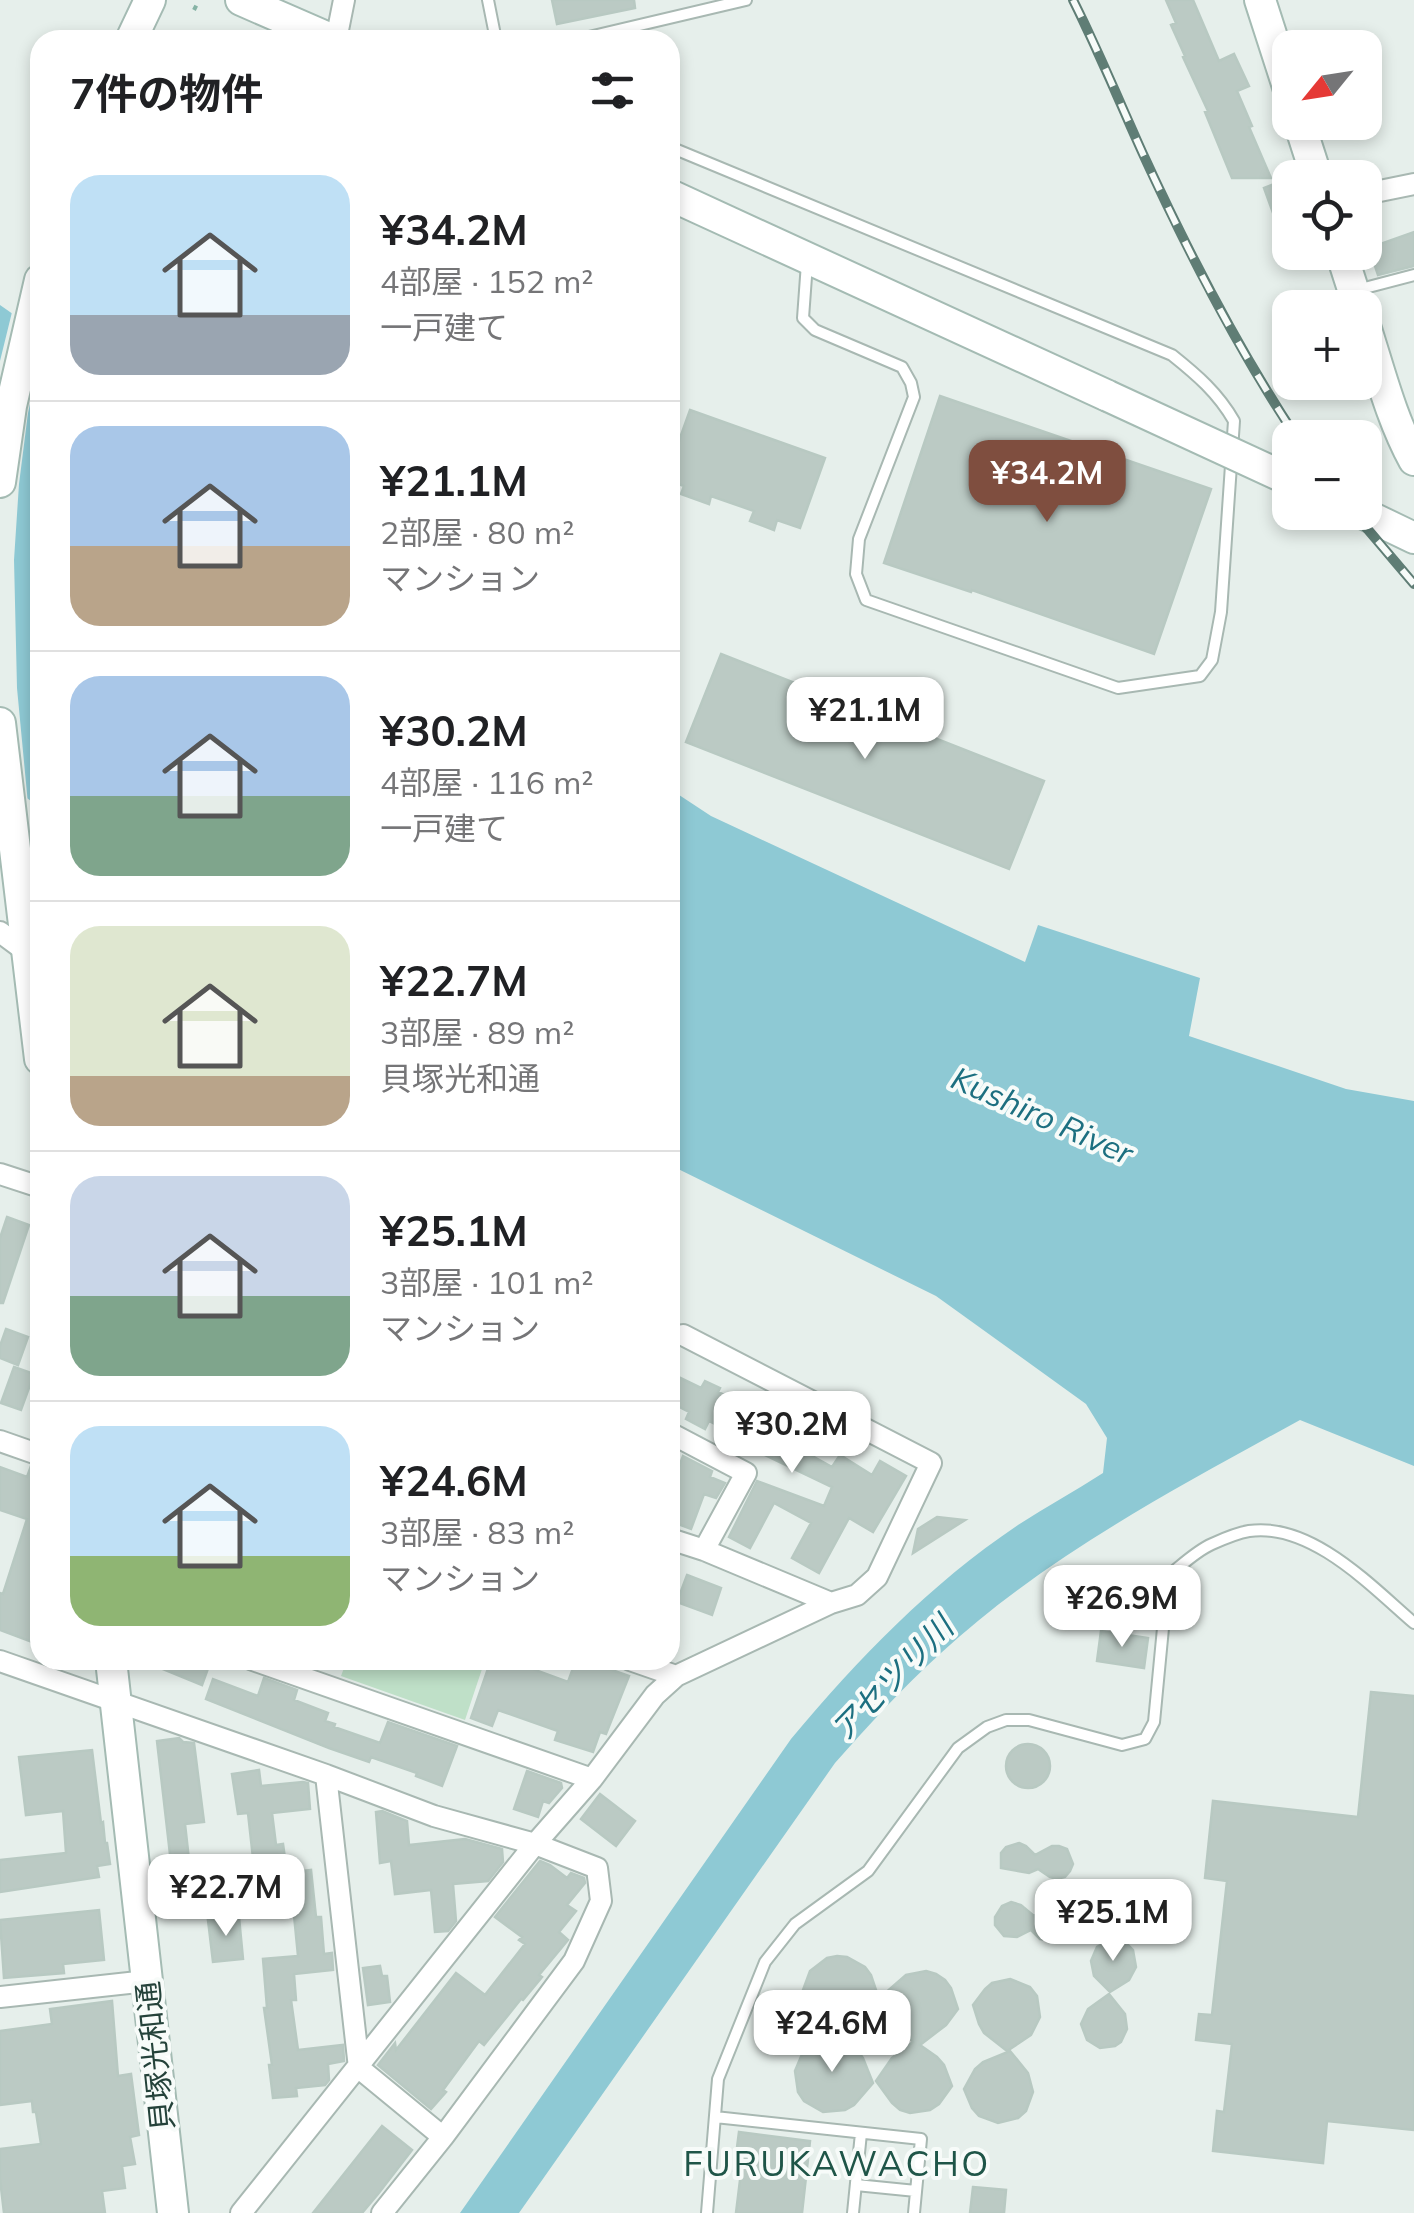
<!DOCTYPE html>
<html lang="ja">
<meta charset="utf-8">
<style>
:root{--surface:#fff;--page:#f6f6f6;--text:#202124;--muted:#757577;--line:#e0e0e0;--accent:#7f4e3f}
body{margin:0;font-family:Mulish,"Noto Sans JP",sans-serif;background:var(--page);color:var(--text);height:100vh;display:flex;flex-direction:column;font-size:38px;white-space:nowrap}
*{box-sizing:border-box;margin:0}
p{font-size:32px;color:var(--muted)}
.icon{flex:none;width:55px;height:55px;fill:none;stroke:currentColor;stroke-width:2;stroke-linecap:round;stroke-linejoin:round}
.map{position:relative;flex:1;overflow:hidden}
.details{position:absolute;left:30px;top:30px;width:650px;height:1640px;display:flex;flex-direction:column;background:var(--surface);border-radius:30px;box-shadow:0 5px 15px #0003}
.details>*{flex:none}
.needle{width:65px;rotate:240deg}
.buttons{position:absolute;left:1272px;top:30px;display:grid;gap:20px}
.buttons a{display:grid;place-items:center;width:110px;height:110px;border-radius:20px;background:var(--surface);box-shadow:0 5px 15px #0003;font-size:50px}
.price{position:absolute;translate:-50% -85px;padding:0 22px;border-radius:20px;background:#fff;color:#222;font-size:32px;line-height:65px;filter:drop-shadow(0 2px 5px #0008)}
.price::after{content:'';position:absolute;left:50%;top:60px;width:30px;height:22px;margin-left:-15px;background:inherit;clip-path:polygon(0 0,100% 0,50% 100%)}
.price.selected{background:var(--accent);color:#fff}
ul{padding:0;list-style:none}
li{display:flex;align-items:center;gap:30px;height:250px;padding:0 40px}
li+li{border-top:2px solid var(--line)}
li span{display:grid;place-items:center;flex:none;width:280px;height:200px;border-radius:30px;color:#555}
li>.icon{margin-inline-start:auto}
span .icon{width:120px;height:120px;fill:#fffc;stroke-width:1}
li b{font-size:42px}
h2{display:flex;justify-content:space-between;align-items:center;height:120px;padding:0 40px;font-size:42px}
.map>svg:first-child{display:block}
</style>
<div class="map">
<svg width="1414" height="2213" viewBox="0 0 1414 2213">
<rect width="100%" height="100%" fill="#e6efeb"/>
<path fill="#bfe0c8" d="M347 1660H485L465 1720 341 1676Z"/>
<path fill="#8ec9d4" d="M0 305 40 333V807L0 780Z
M670 789 711 816 1025 962 1038 925 1200 978 1189 1036 1346 1089 1414 1101V1466L1300 1420C1176 1488 1045 1557 941 1653 903 1687 869 1725 835 1763L519 2213H460L791 1739C859 1658 929 1585 1018 1525 1046 1507 1075 1491 1103 1473L1107 1438 1086 1404 936 1296 670 1165Z"/>
<path fill="#e6efeb" d="M13 308 40 327V359L28 413 19 484 14 560 17 688 28 804 0 786V361Z"/>
<path fill="#bbcac4" stroke="#b8c9c2" stroke-width="2.5" d="M552 0H634L635 8 557 24Z
M1166 0H1193L1219 61 1234 54 1249 86 1237 91 1252 126 1249 127 1271 178H1232L1205 112 1208 111 1183 57 1185 56 1171 25 1176 23Z
M1290 178V254H1288L1264 188Z
M1414 232V266L1378 275 1369 248Z
M940 396 1211 489 1154 654 972 590 971 592 884 563Z
M690 410 825 458 800 528 777 520 774 530 750 521 754 511 711 496 709 504 681 494 684 486 670 481V466Z
M721 654 1044 781 1009 869 686 742Z
M7 1217 29 1225 3 1303H0V1238Z
M6 1329 28 1337 18 1365 0 1358V1346Z
M14 1367 34 1374 21 1410 1 1403Z
M670 1373 701 1388 705 1381 720 1388 718 1392 749 1407 750 1404 773 1415 763 1434 794 1452 796 1447 832 1467 840 1455 872 1475 880 1461 906 1476 873 1532 849 1518 819 1573 792 1558 811 1523 774 1503 750 1548 729 1537 757 1481 824 1506 832 1487 738 1442 740 1437 709 1421 705 1429 686 1419 689 1412 670 1402Z
M683 1456 712 1471 710 1477 725 1483 716 1498 704 1494 691 1529 670 1521V1501L677 1481 674 1480Z
M31 1466 40 1468V1559L32 1584 40 1587V1645L0 1630V1593L3 1594 27 1519 0 1510V1467L27 1477Z
M937 1517 965 1520 913 1553 918 1529Z
M687 1575 721 1588 712 1615 677 1602Z
M1101 1631 1148 1638 1144 1668 1097 1661Z
M141 1660H211L202 1685Z
M491 1660H508L568 1682 576 1660H584L629 1676 606 1734 600 1732 593 1752 555 1740 558 1731 498 1710 492 1726 471 1718Z
M264 1678 297 1690 294 1700 328 1713 325 1721 335 1724 334 1727 380 1743 388 1722 457 1746 442 1786 416 1776 417 1773 371 1757 369 1762 329 1748 206 1699 213 1679 258 1696Z
M1371 1692 1414 1696V2130L1327 2121 1323 2163 1213 2151 1217 2111 1224 2112 1232 2044 1196 2040 1199 2014 1212 2015 1227 1881 1205 1878 1213 1801 1358 1817Z
M179 1738 183 1742 194 1743 204 1822 185 1824 192 1887 174 1889 157 1741Z
M1006 1766a22 22 0 1 1 44 0a22 22 0 1 1-44 0Z
M92 1750 101 1823 103 1822 105 1843H107L110 1864 97 1866 99 1877 0 1892V1860L66 1853 63 1811 26 1815 19 1757Z
M259 1770 261 1786 303 1782 308 1783 310 1809 272 1813 276 1845 283 1844 287 1873 311 1870 316 1917H321L324 1954 332 1953 333 1970 294 1974 296 2000H291L298 2050 343 2045 344 2061 328 2064 329 2080 325 2085 296 2088 297 2096 273 2098 269 2065H272L264 2008H267L263 1959 298 1956 293 1905 252 1909 248 1867H254L248 1813 238 1814 232 1774Z
M527 1771 561 1783 562 1788 549 1803 543 1801 538 1817 514 1809Z
M600 1794 635 1821 616 1846 581 1819Z
M382 1811 407 1821 409 1845 465 1839 502 1849 503 1862 488 1881 453 1884 456 1921 448 1931 435 1932 431 1890 395 1894 391 1861 380 1863 376 1812Z
M1019 1843 1026 1846 1035 1855 1052 1846H1059L1067 1849 1073 1864 1070 1871 1065 1877 1057 1879 1050 1877 1038 1869 1029 1873 1001 1868V1853L1006 1847Z
M540 1861 550 1865 567 1878 571 1873 584 1878 585 1883 567 1905 576 1911 559 1932 568 1940 539 1975 542 1977 523 2000 521 1999 484 2045 479 2041 443 2090 446 2092 431 2109 378 2065 395 2043 396 2050 456 1973 485 1995 525 1944 519 1940 522 1937 495 1917Z
M1011 1902 1021 1905 1034 1916 1044 1910 1058 1912 1063 1917 1064 1931 1054 1941 1040 1939 1031 1930 1017 1937 1004 1936 995 1925V1917L1002 1906Z
M99 1910 104 1960 63 1964 64 1973 4 1978 0 1920Z
M239 1917 243 1959 213 1962 208 1920Z
M1110 1940 1127 1944 1133 1950 1136 1967 1129 1980 1110 1992 1094 1976 1091 1961 1097 1947Z
M837 1956 847 1957 865 1967 871 1975 880 2002 861 2021 837 2034 814 2018 808 2010 803 1990 810 1971 827 1958Z
M380 1966 382 1976H387L390 2002 368 2005 363 1968Z
M926 1971 936 1974 945 1980 951 1988 958 2009 946 2025 920 2045 937 2057 944 2065 952 2086 939 2104 930 2110 910 2113 900 2110 892 2103 876 2081 892 2058 913 2042 895 2020 884 1994 906 1975Z
M1010 1979 1030 1987 1037 1996 1040 2017 1031 2035 1007 2051 984 2033 979 2024 973 2005 985 1989 992 1983Z
M1109 1994 1125 2014 1127 2029 1121 2042 1115 2046 1100 2048 1087 2040 1081 2024 1088 2009Z
M112 2001 118 2076 131 2074 139 2135 130 2137 135 2164 122 2166 125 2188 102 2191 105 2213H4L0 2179V2149L41 2144 36 2112H33L32 2101 0 2105V2031L52 2024 50 2009Z
M836 2033 858 2051 863 2058 873 2083 854 2105 845 2110 823 2112 804 2101 798 2092 795 2071 803 2052 811 2045Z
M1010 2051 1028 2073 1033 2092 1026 2111 1018 2118 998 2123 979 2116 972 2108 964 2089 975 2069 983 2062Z
M382 2126 412 2150 378 2194 362 2213H313Z
M739 2132 810 2141 802 2213H736L741 2172 734 2171Z
M973 2187 1006 2190 1004 2213H970Z"/>
<g fill="none" stroke-linecap="round" stroke-linejoin="round">
<defs>
<path id="lane" d="M488 0 496 40
M576 40 746 0
M670 147 1172 355C1197 375 1218 393 1234 421L1221 612 1212 660 1200 676 1118 688 866 600 856 574 859 539 914 397 911 383 902 367 815 330 803 318 807 263
M1357 290 1414 275
M715 2117 921 2139 914 2213
M856 2185 916 2191
M707 2213 718 2079 765 1962 795 1924 868 1871 958 1748 987 1727 1006 1720H1029L1122 1745 1145 1739 1154 1722 1168 1576C1182 1565 1196 1551 1212 1544 1223 1539 1237 1533 1249 1531 1311 1522 1371 1586 1414 1623
M853 2213 861 2133"/>
<path id="street" d="M336 40 344 0
M1365 194 1414 184
M0 932 31 955
M0 1174 40 1187
M670 1433 746 1473 704 1550
M0 1441 40 1455
M670 1539 704 1550 831 1603
M253 1660 592 1779
M630 1660 676 1676
M0 1661 326 1775 434 1816 535 1844 597 1868 601 1901 574 1961 443 2137 382 2213
M326 1775 359 2068 443 2137
M0 1997 147 1981
M241 2213 535 1844 592 1779 655 1695 676 1676 831 1603 857 1595 877 1577 931 1463 683 1335"/>
<path id="secondary" d="M241 0 333 40
M1260 0 1290 93
M131 40 150 0
M1299 122 1317 178
M670 195 1108 396
M1341 252 1359 308
M1365 326C1380 372 1391 418 1414 460
M0 482 11 406 40 280
M1360 512 1414 538
M0 723 40 1059
M111 1660 173 2213"/>
</defs>
<use href="#lane" stroke="#a8b8b2" stroke-width="14"/>
<use href="#street" stroke="#a8b8b2" stroke-width="24"/>
<use href="#secondary" stroke="#a4bbb3" stroke-width="34"/>
<path stroke="#86b3a5" stroke-width="4" stroke-dasharray="5 8" stroke-linecap="butt" d="M194 10 199 0"/>
<use href="#lane" stroke="#fff" stroke-width="10"/>
<use href="#street" stroke="#fff" stroke-width="20"/>
<use href="#secondary" stroke="#fff" stroke-width="30"/>
<defs>
<path id="rail" d="M1073 0C1098 50 1120 103 1143 154 1188 252 1237 348 1297 438
M1353 512 1414 584"/>
</defs>
<use href="#rail" stroke="#5f7d75" stroke-width="10"/>
<use href="#rail" stroke="#f7fbf9" stroke-width="6" stroke-dasharray="19" stroke-linecap="butt"/>
<defs>
<path id="secondary-bridge" d="M1108 396 1290 480"/>
</defs>
<use href="#secondary-bridge" stroke="#a4bbb3" stroke-width="34" stroke-linecap="butt"/>
<use href="#secondary-bridge" stroke="#fff" stroke-width="30"/>
</g>
<g text-anchor="middle" stroke-width="8" stroke-linejoin="round" paint-order="stroke">
<g font-size="30" fill="#24423a" stroke="#f7fbf9">
<text transform="translate(156 2056) rotate(-96)" y="10">貝塚光和通</text>
</g>
<g font-size="32" font-style="italic" fill="#1c6f80" stroke="#f7fbf9">
<text transform="translate(1042 1116) rotate(24)" y="11">Kushiro River</text>
<text transform="translate(892 1679) rotate(-46)" y="11">アセツリ川</text>
</g>
<g font-size="35" letter-spacing="2.5" fill="#1f5548" stroke="#f7fbf9">
<text x="837" y="2176">FURUKAWACHO</text>
</g>
</g>
</svg>
<div class="buttons">
<a><svg class="needle" viewBox="-14 -14 28 28"><path d="M0-13l5 13h-10z" fill="#e53935"/><path d="M0 13l5-13h-10z" fill="#757577"/></svg></a>
<a><svg class="icon" aria-label="locate" viewBox="0 0 24 24"><circle cx="12" cy="12" r="6"/><path d="M12 2v4M12 18v4M2 12h4M18 12h4"/></svg></a>
<a>+</a>
<a>−</a>
</div>
<b class="price selected" style="left:1047px;top:525px">¥34.2M</b>
<b class="price" style="left:865px;top:762px">¥21.1M</b>
<b class="price" style="left:792px;top:1476px">¥30.2M</b>
<b class="price" style="left:1122px;top:1650px">¥26.9M</b>
<b class="price" style="left:226px;top:1939px">¥22.7M</b>
<b class="price" style="left:1113px;top:1964px">¥25.1M</b>
<b class="price" style="left:832px;top:2075px">¥24.6M</b>
<section class="details">
<h2>7件の物件<svg class="icon" aria-label="filters" viewBox="0 0 24 24"><path d="M4 7h16M4 17h16"/><circle cx="9" cy="7" r="2"/><circle cx="15" cy="17" r="2"/></svg></h2>
<ul>
<li><span style="background:linear-gradient(#bfe0f5 70%,#9aa5b1 0)"><svg class="icon" aria-label="home" viewBox="0 0 24 24"><path d="M3 11l9-7 9 7M6 9v11h12V9"/></svg></span><div><b>¥34.2M</b><p>4部屋 · 152 m²</p><p>一戸建て</p></div></li>
<li><span style="background:linear-gradient(#a9c7e8 60%,#b9a48a 0)"><svg class="icon" aria-label="home" viewBox="0 0 24 24"><path d="M3 11l9-7 9 7M6 9v11h12V9"/></svg></span><div><b>¥21.1M</b><p>2部屋 · 80 m²</p><p>マンション</p></div></li>
<li><span style="background:linear-gradient(#a9c7e8 60%,#7fa58c 0)"><svg class="icon" aria-label="home" viewBox="0 0 24 24"><path d="M3 11l9-7 9 7M6 9v11h12V9"/></svg></span><div><b>¥30.2M</b><p>4部屋 · 116 m²</p><p>一戸建て</p></div></li>
<li><span style="background:linear-gradient(#dfe7d0 75%,#b9a48a 0)"><svg class="icon" aria-label="home" viewBox="0 0 24 24"><path d="M3 11l9-7 9 7M6 9v11h12V9"/></svg></span><div><b>¥22.7M</b><p>3部屋 · 89 m²</p><p>貝塚光和通</p></div></li>
<li><span style="background:linear-gradient(#c9d6e8 60%,#7fa58c 0)"><svg class="icon" aria-label="home" viewBox="0 0 24 24"><path d="M3 11l9-7 9 7M6 9v11h12V9"/></svg></span><div><b>¥25.1M</b><p>3部屋 · 101 m²</p><p>マンション</p></div></li>
<li><span style="background:linear-gradient(#bfe0f5 65%,#8fb573 0)"><svg class="icon" aria-label="home" viewBox="0 0 24 24"><path d="M3 11l9-7 9 7M6 9v11h12V9"/></svg></span><div><b>¥24.6M</b><p>3部屋 · 83 m²</p><p>マンション</p></div></li>
</ul>
</section>
</div>
